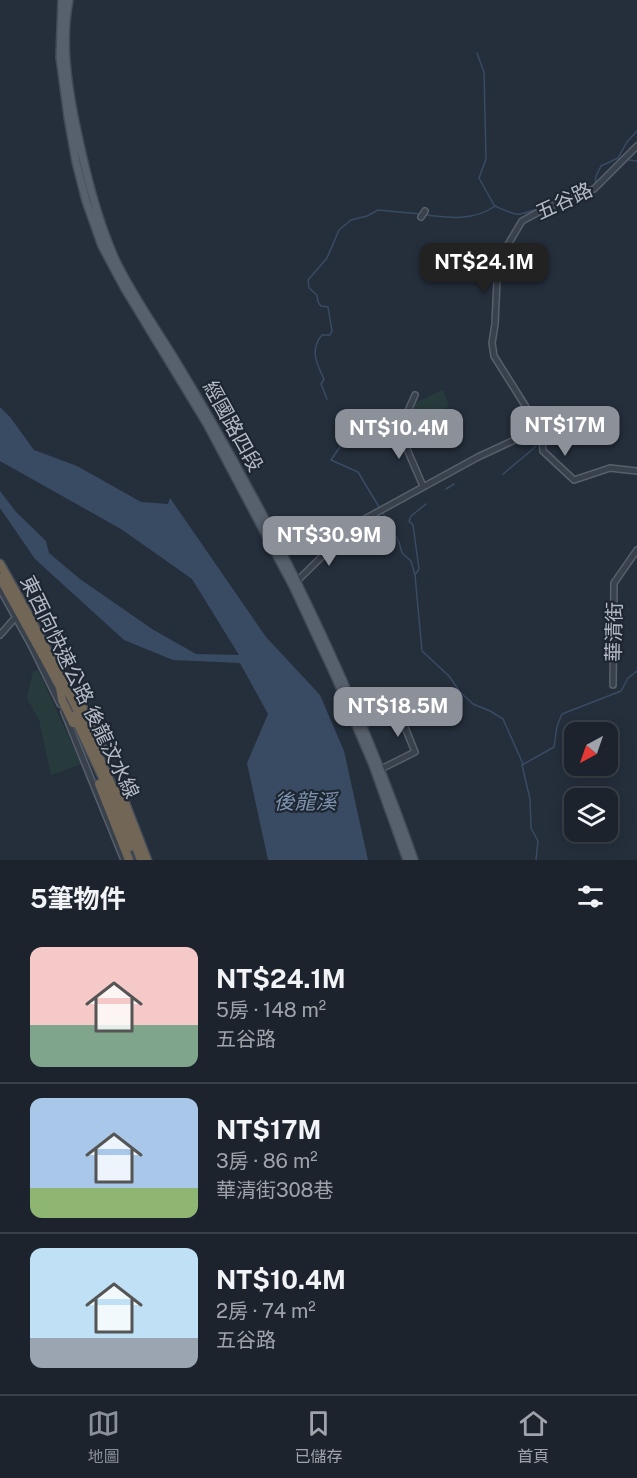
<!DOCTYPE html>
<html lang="zh-TW">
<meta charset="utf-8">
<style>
:root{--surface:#1c232d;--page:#252b35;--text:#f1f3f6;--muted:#a0a4aa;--line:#3a4049;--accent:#8c9099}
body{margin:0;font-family:"Public Sans","Noto Sans TC",sans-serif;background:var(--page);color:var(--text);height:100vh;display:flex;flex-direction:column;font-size:22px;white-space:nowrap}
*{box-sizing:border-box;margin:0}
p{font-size:20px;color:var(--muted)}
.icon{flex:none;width:33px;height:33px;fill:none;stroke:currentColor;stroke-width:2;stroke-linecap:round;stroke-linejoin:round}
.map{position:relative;height:860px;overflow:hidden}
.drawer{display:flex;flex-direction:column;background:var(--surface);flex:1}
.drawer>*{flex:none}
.needle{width:39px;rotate:220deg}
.tools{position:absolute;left:564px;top:722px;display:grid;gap:12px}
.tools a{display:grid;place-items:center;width:54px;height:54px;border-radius:12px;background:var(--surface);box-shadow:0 3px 15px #0003,0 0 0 2px var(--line);font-size:30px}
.price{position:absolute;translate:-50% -51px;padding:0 14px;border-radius:12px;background:var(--accent);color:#fff;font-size:20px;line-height:39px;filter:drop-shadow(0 2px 3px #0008)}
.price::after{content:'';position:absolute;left:50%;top:36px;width:18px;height:14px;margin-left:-9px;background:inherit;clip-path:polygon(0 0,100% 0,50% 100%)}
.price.selected{background:#222;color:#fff}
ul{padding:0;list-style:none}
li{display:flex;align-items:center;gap:18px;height:150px;padding:0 30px}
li+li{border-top:2px solid var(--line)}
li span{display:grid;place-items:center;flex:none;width:168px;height:120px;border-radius:12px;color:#555}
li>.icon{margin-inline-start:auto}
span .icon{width:72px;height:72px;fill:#fffc;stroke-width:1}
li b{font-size:26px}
h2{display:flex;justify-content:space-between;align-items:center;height:72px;padding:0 30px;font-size:26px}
.menu{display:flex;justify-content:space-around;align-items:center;height:84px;border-top:2px solid var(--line);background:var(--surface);font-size:16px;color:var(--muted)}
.menu a{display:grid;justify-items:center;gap:3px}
.menu .selected{color:var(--accent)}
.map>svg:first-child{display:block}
</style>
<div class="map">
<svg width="637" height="860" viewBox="0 0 637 860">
<rect width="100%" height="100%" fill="#252f3c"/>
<path fill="#273b3d" d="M443 390 449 405 447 408 401 429V426L409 419 415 403Z
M38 670 81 764 51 775 39 720 27 698 33 671Z"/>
<path fill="#394b63" d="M0 407 10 417 34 450 77 466 141 502 168 504 170 498 266 637 320 695 344 751 368 860H268L247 763 268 714 240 663 173 660 124 640 35 559 0 508V491L16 512 46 541 49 553 80 579 152 629 196 654 239 655 192 579 121 529 0 461Z"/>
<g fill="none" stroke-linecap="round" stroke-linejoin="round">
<path stroke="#394b63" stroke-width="1.5" d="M477 53 484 72 486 159 479 178 494 205
M629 160 637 161
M595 186 596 176 601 166 618 158 627 142 637 131
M426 215C450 218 474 221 495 206 517 216 516 217 540 208
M327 399 321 384 324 379C316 363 310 349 322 335H330L332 331 328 307 321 306 318 302 317 295 309 288 308 280 327 258 339 230 351 220 367 216 378 210 421 214
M346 438 331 460 358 472 379 507
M503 474 533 449 538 442
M446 489 454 484
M383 513 399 542 402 553 411 561 415 575 422 651 449 676 460 692 473 704 490 711 503 719 523 764
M415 575 419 569 413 525 409 521 411 516 426 504
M536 860 538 841 531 828 530 799 522 765 554 747 557 726 562 714 621 691 628 678 637 671"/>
<defs>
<path id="minor" d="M637 146 594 189 548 207 522 221 500 258 497 280 495 324 492 343 494 356 526 407 542 441 543 451 574 480 610 468 637 471
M421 217 425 211
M396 424 423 486
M344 434 396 424 407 413 415 395
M294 584 349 530 363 520 478 457 536 430
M0 589 31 645 60 704
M0 635 15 618
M613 685 614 583 637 550
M64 712 124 860
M362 725 398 710 415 752 379 770"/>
<path id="major" d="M62 0 60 57 68 117 76 162 86 201 102 246 125 289 207 424 293 586 335 676 373 765 407 860
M69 0C61 40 67 82 75 122 85 169 95 213 114 257 131 294 156 328 177 363 208 414 237 466 265 519 322 629 373 742 414 860"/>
<path id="highway" d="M0 564C54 659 104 757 141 860
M0 578 59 685
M60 687 62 700 73 723
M79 700 102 748
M74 716 105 782 130 847
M99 784 129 860
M120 790 147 860"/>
</defs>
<use href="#minor" stroke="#575f6b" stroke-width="8"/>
<use href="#major" stroke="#424a56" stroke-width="10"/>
<use href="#highway" stroke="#444c58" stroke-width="11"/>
<use href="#minor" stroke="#39414d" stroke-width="5"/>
<use href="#major" stroke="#57606d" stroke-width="7"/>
<use href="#highway" stroke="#726756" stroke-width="8"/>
</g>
<g text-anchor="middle" stroke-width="4.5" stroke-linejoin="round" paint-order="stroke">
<g font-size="20" fill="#b5bcc8" stroke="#1e2632">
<text transform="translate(564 201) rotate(-25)" y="7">五谷路</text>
<text transform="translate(233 426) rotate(61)" y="7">經國路四段</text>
<text transform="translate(614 632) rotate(-89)" y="7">華清街</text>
<text transform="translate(80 687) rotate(64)" y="7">東西向快速公路 後龍汶水線</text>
</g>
<g font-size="21" font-style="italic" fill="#7d93ae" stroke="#1e2632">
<text x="305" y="809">後龍溪</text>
</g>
</g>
</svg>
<div class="tools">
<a><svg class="needle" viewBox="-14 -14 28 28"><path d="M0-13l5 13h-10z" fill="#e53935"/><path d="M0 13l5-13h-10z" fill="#a0a4aa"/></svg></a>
<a><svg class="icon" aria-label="layers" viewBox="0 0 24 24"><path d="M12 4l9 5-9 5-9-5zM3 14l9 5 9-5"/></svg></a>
</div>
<b class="price selected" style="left:484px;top:294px">NT$24.1M</b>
<b class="price" style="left:565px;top:457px">NT$17M</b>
<b class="price" style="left:399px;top:460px">NT$10.4M</b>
<b class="price" style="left:329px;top:567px">NT$30.9M</b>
<b class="price" style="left:398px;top:738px">NT$18.5M</b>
</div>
<section class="drawer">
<h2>5筆物件<svg class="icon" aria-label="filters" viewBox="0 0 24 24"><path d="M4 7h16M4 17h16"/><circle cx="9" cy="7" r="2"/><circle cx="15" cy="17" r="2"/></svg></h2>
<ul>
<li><span style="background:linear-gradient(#f6c9c9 65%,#7fa58c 0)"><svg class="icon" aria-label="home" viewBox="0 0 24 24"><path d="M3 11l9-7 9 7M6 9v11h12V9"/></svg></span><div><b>NT$24.1M</b><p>5房 · 148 m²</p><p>五谷路</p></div></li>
<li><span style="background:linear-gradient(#a9c7e8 75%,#8fb573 0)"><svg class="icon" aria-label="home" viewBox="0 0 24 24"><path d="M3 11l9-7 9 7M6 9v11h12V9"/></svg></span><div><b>NT$17M</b><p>3房 · 86 m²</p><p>華清街308巷</p></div></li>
<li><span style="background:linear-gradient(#bfe0f5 75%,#9aa5b1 0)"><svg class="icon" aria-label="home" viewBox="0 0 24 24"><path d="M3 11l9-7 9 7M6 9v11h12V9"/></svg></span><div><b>NT$10.4M</b><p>2房 · 74 m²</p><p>五谷路</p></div></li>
</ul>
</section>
<nav class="menu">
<a class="selected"><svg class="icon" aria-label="map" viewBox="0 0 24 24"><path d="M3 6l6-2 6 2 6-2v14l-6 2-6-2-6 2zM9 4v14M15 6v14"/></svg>地圖</a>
<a><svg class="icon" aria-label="saved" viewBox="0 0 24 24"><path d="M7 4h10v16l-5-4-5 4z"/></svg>已儲存</a>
<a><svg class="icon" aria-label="home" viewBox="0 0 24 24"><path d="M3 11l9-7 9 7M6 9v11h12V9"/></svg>首頁</a>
</nav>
